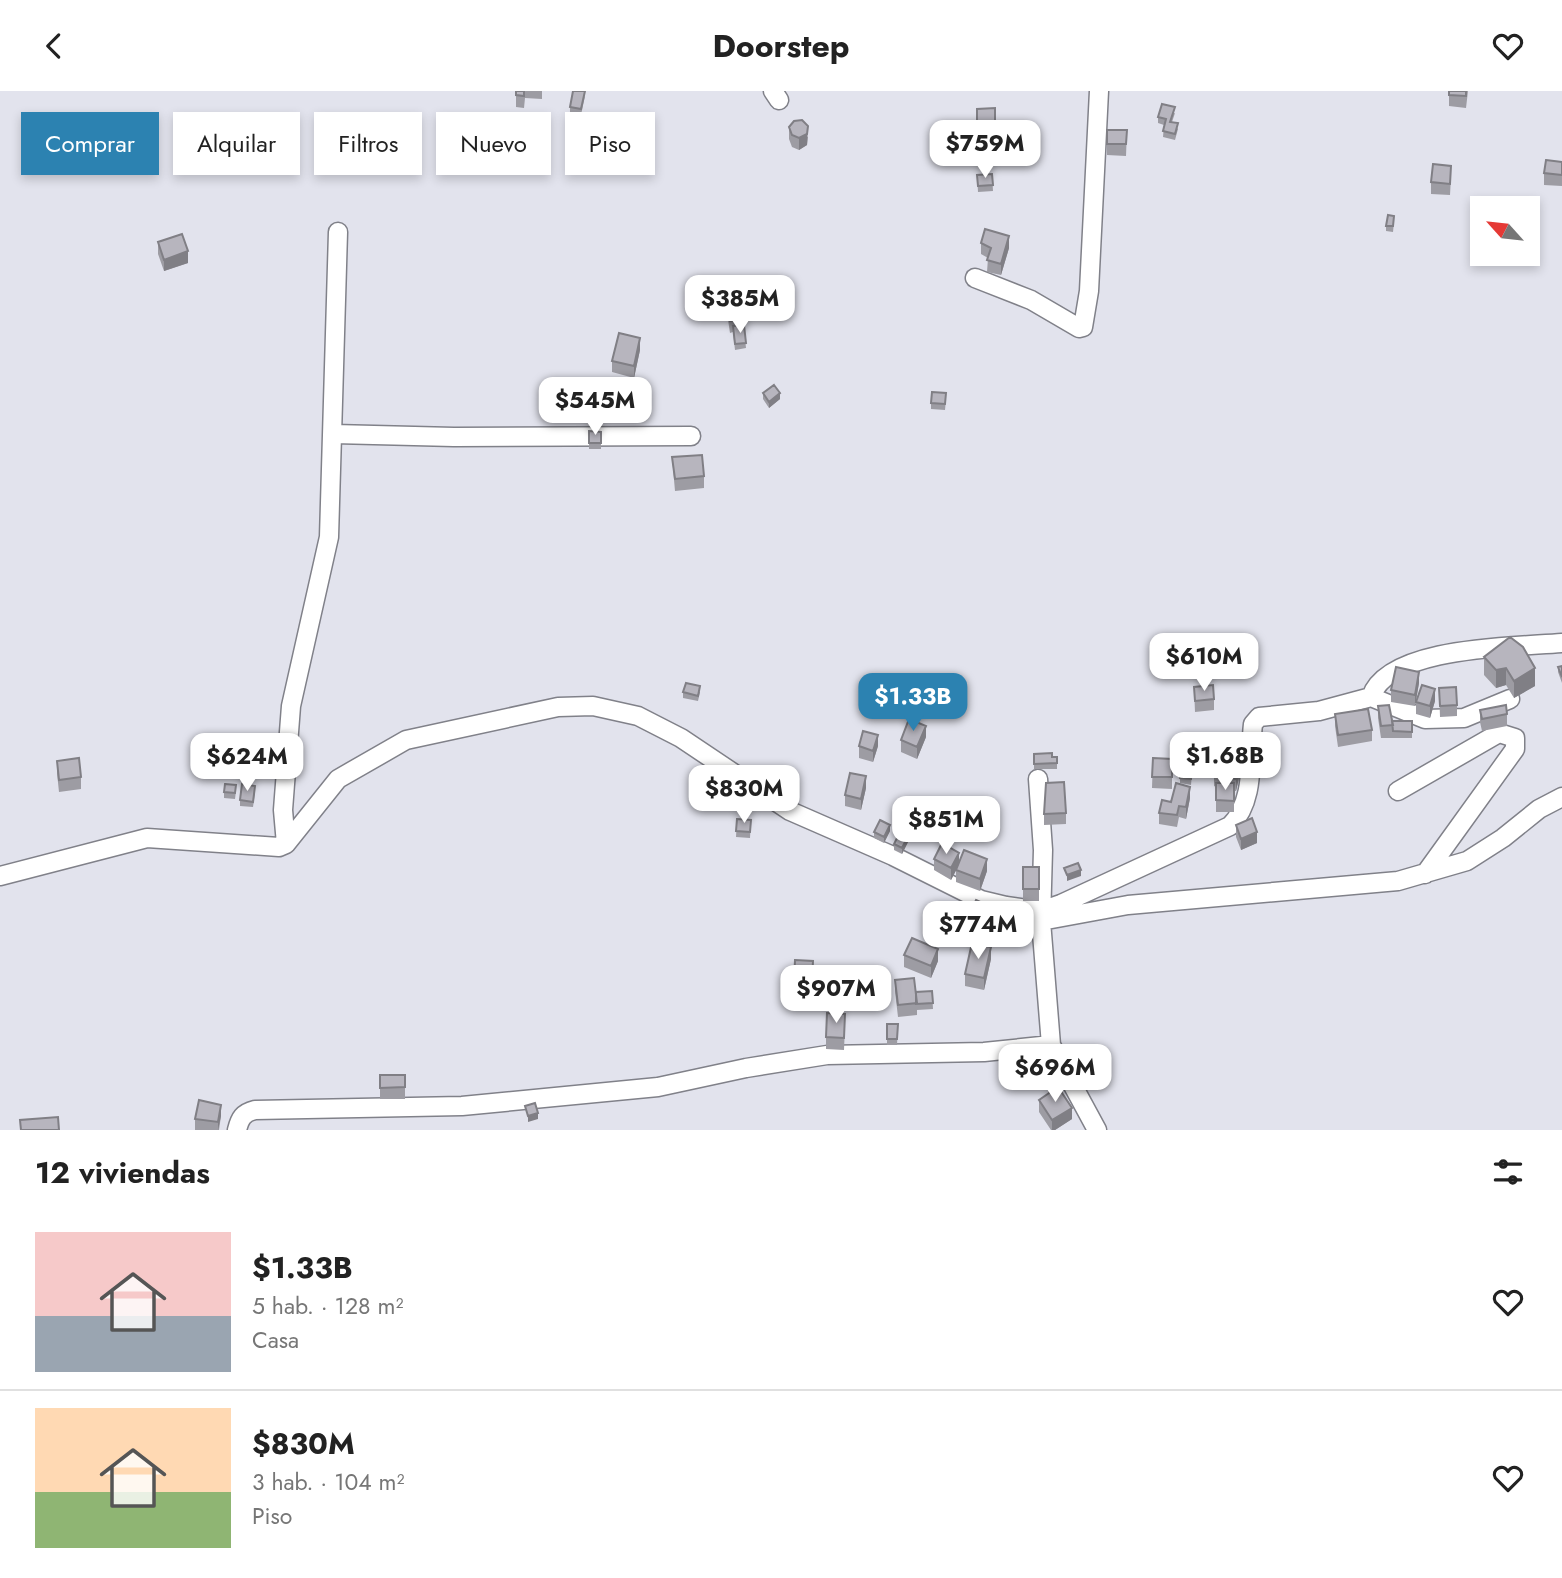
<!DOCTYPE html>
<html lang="es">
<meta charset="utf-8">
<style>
:root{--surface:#fff;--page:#f6f6f6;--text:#222;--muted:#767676;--line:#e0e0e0;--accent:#2c82b1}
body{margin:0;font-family:Jost,sans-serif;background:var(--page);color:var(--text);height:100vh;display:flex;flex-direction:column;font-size:26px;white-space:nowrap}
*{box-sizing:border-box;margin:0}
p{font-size:23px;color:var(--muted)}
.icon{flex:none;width:38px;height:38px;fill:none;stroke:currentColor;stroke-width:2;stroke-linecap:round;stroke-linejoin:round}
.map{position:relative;height:1039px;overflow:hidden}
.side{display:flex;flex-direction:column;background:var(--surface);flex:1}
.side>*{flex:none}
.top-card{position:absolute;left:21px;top:21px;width:700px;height:63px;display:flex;gap:14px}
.needle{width:46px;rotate:297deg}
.fabs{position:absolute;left:1470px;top:105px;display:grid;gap:14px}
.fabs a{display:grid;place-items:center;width:70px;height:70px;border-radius:0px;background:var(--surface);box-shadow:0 4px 10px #0003;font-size:35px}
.price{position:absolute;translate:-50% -60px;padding:0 16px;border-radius:14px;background:#fff;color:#222;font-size:23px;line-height:46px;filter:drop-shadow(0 2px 4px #0008)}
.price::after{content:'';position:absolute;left:50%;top:42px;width:21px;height:16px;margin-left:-10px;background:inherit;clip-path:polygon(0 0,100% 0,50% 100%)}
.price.active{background:var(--accent);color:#fff}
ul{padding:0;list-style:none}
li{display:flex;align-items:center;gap:21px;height:175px;padding:0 35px}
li+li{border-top:2px solid var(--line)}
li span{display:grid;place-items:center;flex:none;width:196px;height:140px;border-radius:0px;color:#555}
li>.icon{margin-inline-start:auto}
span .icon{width:84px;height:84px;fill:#fffc;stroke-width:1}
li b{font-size:30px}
h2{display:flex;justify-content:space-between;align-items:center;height:84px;padding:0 35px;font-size:30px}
.pill{padding:0 24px;border-radius:0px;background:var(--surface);box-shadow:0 4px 10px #0003;font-size:24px;line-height:63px}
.pill.active{background:var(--accent);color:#fff}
header{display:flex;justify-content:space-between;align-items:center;height:91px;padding:0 35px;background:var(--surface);font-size:32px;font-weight:700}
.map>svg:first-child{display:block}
</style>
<header><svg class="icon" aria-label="back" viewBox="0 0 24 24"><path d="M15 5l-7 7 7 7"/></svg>Doorstep<svg class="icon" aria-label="heart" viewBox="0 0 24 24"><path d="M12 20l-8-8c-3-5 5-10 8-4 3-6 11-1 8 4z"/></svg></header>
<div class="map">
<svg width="1562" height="1039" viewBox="0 0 1562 1039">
<rect width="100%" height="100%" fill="#e2e3ed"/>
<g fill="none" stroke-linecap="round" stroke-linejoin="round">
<defs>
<path id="minor" d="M773 0 779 9
M975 187 1031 209 1079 237 1083 236 1089 200 1099 0
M334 343 454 346 691 345
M1371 606C1388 555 1516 556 1562 552
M1038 688 1043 759 1041 830 1051 954 1097 1039
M1398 700 1499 642 1515 647V658L1425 783
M286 753 283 719 291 615 329 446 338 141
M0 785 147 747 279 756 286 753 338 688 406 649 558 616 593 615 638 625 681 647 790 720 893 765 981 809 1006 815 1041 820 1061 813 1230 735C1256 709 1249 667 1253 633L1259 626 1319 620 1371 606 1425 628 1464 627 1510 608
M1041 830 1128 814 1398 790 1467 770 1503 747 1539 718 1562 706
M237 1039C240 1027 243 1022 255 1019L462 1015 658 996 746 977 827 964 984 961 1051 954"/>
</defs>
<use href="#minor" stroke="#808189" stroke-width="21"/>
<use href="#minor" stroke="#fff" stroke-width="18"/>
</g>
<path fill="#9d9ca3" d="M516 0H542V8L525 7 524 17 516 16Z
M1449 0H1468L1466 17 1449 15Z
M585 5 581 24 570 22V16Z
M995 17V51L977 52V18Z
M1175 22 1172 31 1178 38 1175 49 1163 46 1164 34 1158 32V26Z
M600 32 624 57 609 64 600 44Z
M789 36 808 46 807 54 799 59 792 56 789 48Z
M1127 39 1126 65 1107 64V53Z
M1562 71V95L1544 94V82Z
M992 83 993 100 978 101 977 84Z
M1451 86 1450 104 1431 103V91Z
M1394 131 1393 141 1386 140V135Z
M158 151 188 172 164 180 158 163Z
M981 152 1009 157 1001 184 987 181 988 167 981 163Z
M727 211 743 228 746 257 735 259 733 241 730 242 727 222Z
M640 259 634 287 612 281V270Z
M763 302 780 308 769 317 763 308Z
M946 308 945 319 931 318V312Z
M589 340 601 341V358H589Z
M672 366 704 385V397L675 400Z
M1510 546 1535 595 1514 607 1506 594 1496 597 1484 584V566Z
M1562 575V592L1558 581V576Z
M1419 592 1415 615 1391 611V599Z
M1194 596 1214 608V619L1195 621Z
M1439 597 1457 614V625L1440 626Z
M683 601H700L698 610 683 607Z
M1435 610 1430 627 1416 623V611Z
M1378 615 1392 630H1412V647H1381L1378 627Z
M1480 619 1507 623V635L1482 640 1480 631Z
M1335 623 1372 639V650L1338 656 1335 635Z
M926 646 917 668 901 661V649Z
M859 655H878L873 671 859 667Z
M1034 663 1052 666H1057V678H1034Z
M1153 667 1172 679V698L1152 697Z
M57 670 81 686V698L59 701 57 682Z
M1192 682 1191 694 1180 692V687Z
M1214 684 1239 687 1236 700H1234V721H1216V696L1214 695Z
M866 697 861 719 845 715V704Z
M236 700 235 708 224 707V701Z
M255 701 253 716 240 715V709Z
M1190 707 1186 728 1179 726 1177 736 1159 733V722L1171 711Z
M1066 722V733L1044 734V723Z
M961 726 985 729 976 745 961 737Z
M737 728 751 729 750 747 736 746Z
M1236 734 1257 752 1241 759 1236 746Z
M890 740 884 752 874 747V741Z
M909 749 902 763 894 759V753Z
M934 768 959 771 987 780 980 800 956 791V779L951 789 934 779Z
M1023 776H1039V810H1023Z
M963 823 995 830 983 855 991 868 984 899 965 895V883L980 854 964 846Z
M904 864 938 870 931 887 904 876Z
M795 869 813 882 812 903 794 902Z
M895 889 916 901 932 900 933 918 917 919V924L898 926 895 900Z
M887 933H898L897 954H887Z
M845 935 844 959 826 958V946Z
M380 984H405V1008H380Z
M1039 1009 1072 1028 1055 1039H1051L1039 1021Z
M221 1025 219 1039H195V1028Z"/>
<path fill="#807f85" d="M808 35 807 54 799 59V47Z
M624 46V57L609 64V53Z
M1009 145V157L1001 184V173Z
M188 160V172L164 180V169Z
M640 247V259L634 287V275Z
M780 302V308L769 317V311Z
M1506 577V594L1496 597V579Z
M1535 577V595L1514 607V590Z
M1419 581V592L1415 615V604Z
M1435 598V610L1430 627V615Z
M926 635V646L917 668V656Z
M878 644V655L873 671V660Z
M1239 675V687L1236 700V688Z
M866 685V697L861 719V708Z
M1190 696V707L1186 728V716Z
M985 718V729L976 745V734Z
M890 734V740L884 752V746Z
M1257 741V752L1241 759V748Z
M909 743V749L902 763V757Z
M959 762V774L951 789V777Z
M987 768V780L980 800V788Z
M1081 779V785L1067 790V784Z
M995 818V830L983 855V844Z
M991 856V868L984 899V887Z
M938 858V870L931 887V875Z
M221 1014V1025L218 1039V1031Z
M1072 1017V1028L1055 1039H1052V1029Z
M538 1022V1028L528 1031V1025Z"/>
<path fill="#b7b5be" stroke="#807f85" stroke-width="2" d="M516 0H524V5L516 4Z
M573 0H585L581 18 570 16Z
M1449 0H1466V5L1449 4Z
M1162 13 1175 16 1170 31 1178 32 1175 43 1163 40 1166 28 1158 26Z
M995 17V40H977V18Z
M615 25 624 46 609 53 600 32Z
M802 29 808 35 807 43 799 47 792 44 789 36 794 30Z
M1107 39H1127L1126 53H1107Z
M1546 69 1562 71V84L1544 82Z
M1433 73 1451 75 1450 93 1431 91Z
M992 83 993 94 978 95 977 84Z
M1388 124 1394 125 1393 135H1386Z
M985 138 1009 145 1001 173 987 169 991 157 981 152Z
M182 143 188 160 164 169 158 151Z
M740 209 743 228 730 230 727 211Z
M744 234 746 252 735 253 733 235Z
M619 242 640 247 634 275 612 270Z
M774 294 780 302 769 311 763 302Z
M932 301 946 302 945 313 931 312Z
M589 340 601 341V352H589Z
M702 364 704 385 675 388 672 366Z
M1510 546 1523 556 1535 577 1514 590 1506 577 1496 579 1484 566Z
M1562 575V586L1558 576Z
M1396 576 1419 581 1415 604 1391 599Z
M686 592 700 595 698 605 683 601Z
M1213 594 1214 608 1195 610 1194 596Z
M1422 594 1435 598 1430 615 1416 611Z
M1456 596 1457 614 1440 615 1439 597Z
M1389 614 1393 634 1381 635 1378 615Z
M1506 614 1507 623 1482 628 1480 619Z
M1368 618 1372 639 1338 644 1335 623Z
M909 628 926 635 917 656 901 649Z
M1392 630H1412V641L1393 640Z
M863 640 878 644 873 660 859 655Z
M1052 662V666H1057V672L1034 673V663Z
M79 667 81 686 59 689 57 670Z
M1153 667 1172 668V686H1152Z
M1217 670 1239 675 1236 688 1214 684Z
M1182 675 1192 676 1191 688 1180 687Z
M850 682 866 685 861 708 845 704Z
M1064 691 1066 722 1044 723 1046 692Z
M1176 692 1190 696 1186 716 1179 715 1177 724 1159 722 1162 709 1171 711Z
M1216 692H1234V710L1216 709Z
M225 693 236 694 235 702 224 701Z
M242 693 255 695 253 711 240 709Z
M970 710 985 718 976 734 961 726Z
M1252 727 1257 741 1241 748 1236 734Z
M737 728 751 729 750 741 736 740Z
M880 729 890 734 884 746 874 741Z
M901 739 909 743 902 757 894 753Z
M942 752 959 762 951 777 934 768Z
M964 759 987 768 980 788 956 779Z
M1078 772 1081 779 1067 784 1064 777Z
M1023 776H1039V798H1023Z
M976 809 995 818 983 844 964 835 968 826 963 823 968 813 973 816Z
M912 847 938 858 931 875 904 864Z
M972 852 991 856 984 887 965 883Z
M795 869 813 870 812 891 794 890Z
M914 887 917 912 898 914 895 889Z
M932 900 933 912 916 913V901Z
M827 922 845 923 844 947 826 946Z
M887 933H898L897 948H887Z
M380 984H405V996L380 997Z
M1058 996 1072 1017 1052 1029 1039 1009Z
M199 1009 221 1014 218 1031 195 1028Z
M535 1012 538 1022 528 1025 525 1015Z
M58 1026 59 1039H21L20 1029Z"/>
</svg>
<div class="fabs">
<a><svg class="needle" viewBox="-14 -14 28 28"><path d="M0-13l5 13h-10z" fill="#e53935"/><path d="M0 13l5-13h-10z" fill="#767676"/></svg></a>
</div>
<b class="price" style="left:985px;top:89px">$759M</b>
<b class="price" style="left:740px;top:244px">$385M</b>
<b class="price" style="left:595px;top:346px">$545M</b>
<b class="price" style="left:1204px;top:602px">$610M</b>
<b class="price active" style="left:913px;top:642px">$1.33B</b>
<b class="price" style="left:1225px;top:701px">$1.68B</b>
<b class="price" style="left:247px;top:702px">$624M</b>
<b class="price" style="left:744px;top:734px">$830M</b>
<b class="price" style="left:946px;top:765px">$851M</b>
<b class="price" style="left:978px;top:870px">$774M</b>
<b class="price" style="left:836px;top:934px">$907M</b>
<b class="price" style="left:1055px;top:1013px">$696M</b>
<div class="top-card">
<a class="pill active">Comprar</a>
<a class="pill">Alquilar</a>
<a class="pill">Filtros</a>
<a class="pill">Nuevo</a>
<a class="pill">Piso</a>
</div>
</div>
<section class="side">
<h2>12 viviendas<svg class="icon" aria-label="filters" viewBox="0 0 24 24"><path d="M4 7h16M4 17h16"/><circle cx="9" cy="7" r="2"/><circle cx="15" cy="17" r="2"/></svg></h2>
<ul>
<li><span style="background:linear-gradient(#f6c9c9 60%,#9aa5b1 0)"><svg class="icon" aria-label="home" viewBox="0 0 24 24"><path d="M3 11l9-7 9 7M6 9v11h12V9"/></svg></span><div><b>$1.33B</b><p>5 hab. · 128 m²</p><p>Casa</p></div><svg class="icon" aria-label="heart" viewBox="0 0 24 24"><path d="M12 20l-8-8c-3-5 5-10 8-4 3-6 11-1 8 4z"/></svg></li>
<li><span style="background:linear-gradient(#ffd9b3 60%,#8fb573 0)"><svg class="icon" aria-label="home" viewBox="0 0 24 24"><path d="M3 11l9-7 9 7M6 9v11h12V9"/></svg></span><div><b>$830M</b><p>3 hab. · 104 m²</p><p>Piso</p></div><svg class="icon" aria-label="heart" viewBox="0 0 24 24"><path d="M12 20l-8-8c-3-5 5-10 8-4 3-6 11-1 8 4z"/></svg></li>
</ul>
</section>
